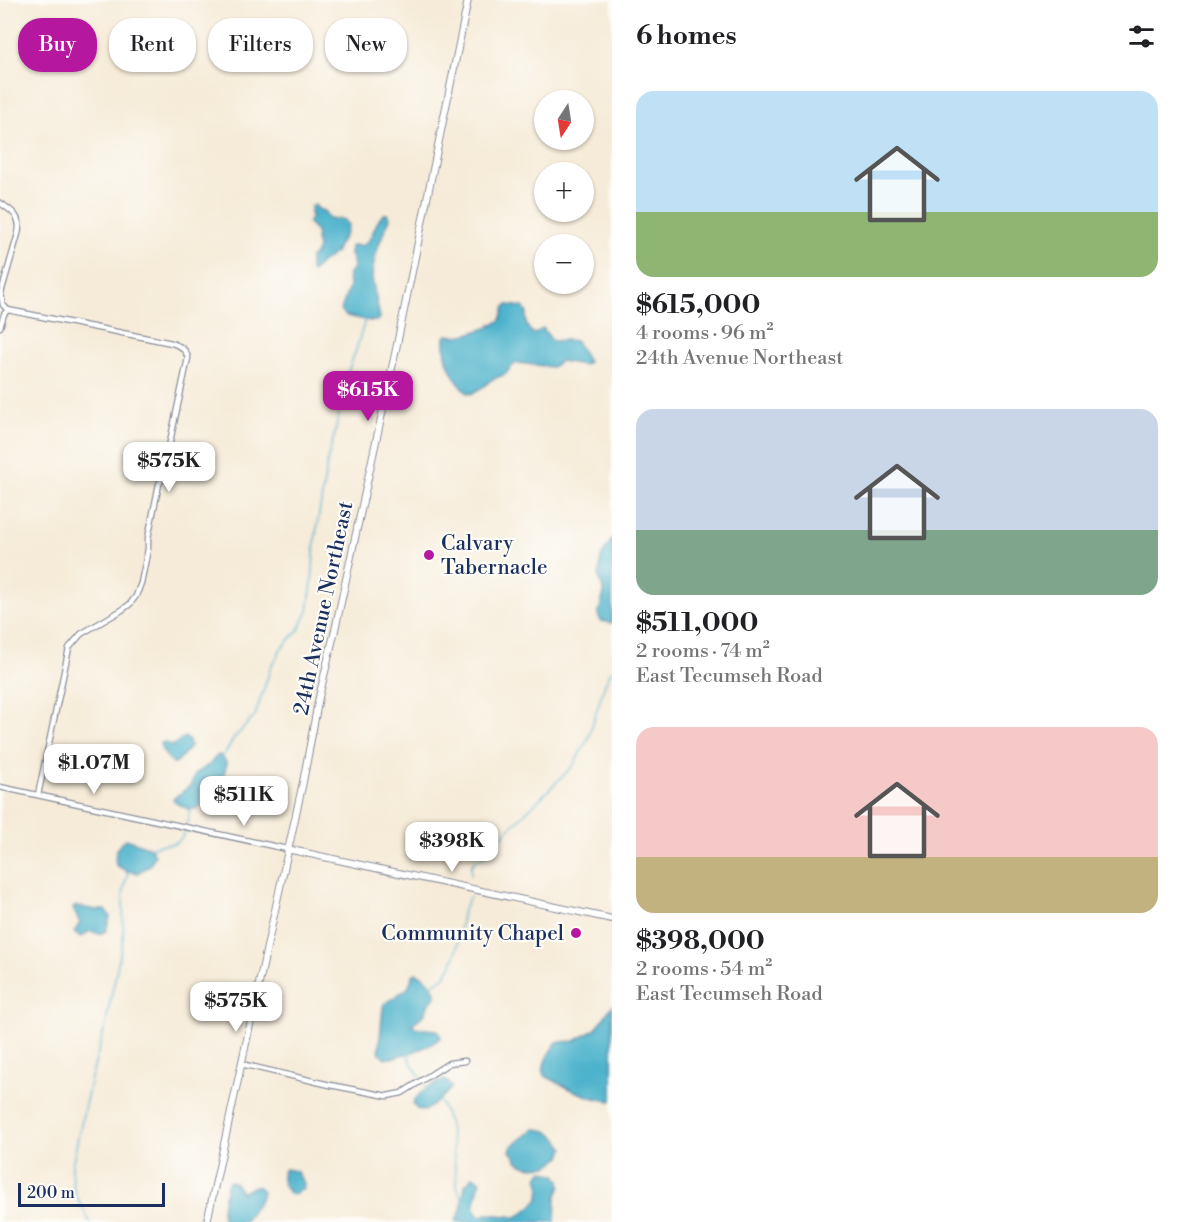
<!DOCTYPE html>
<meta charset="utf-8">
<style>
:root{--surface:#fff;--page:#f2f2f2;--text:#202124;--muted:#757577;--accent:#b5179e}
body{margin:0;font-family:"Libre Bodoni",serif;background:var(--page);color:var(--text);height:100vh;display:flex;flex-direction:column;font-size:22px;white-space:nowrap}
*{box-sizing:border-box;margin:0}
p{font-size:20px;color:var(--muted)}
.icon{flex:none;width:33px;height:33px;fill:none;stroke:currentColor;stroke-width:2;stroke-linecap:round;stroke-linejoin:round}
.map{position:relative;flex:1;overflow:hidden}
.details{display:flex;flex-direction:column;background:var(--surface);width:570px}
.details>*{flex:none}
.banner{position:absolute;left:18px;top:18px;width:504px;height:54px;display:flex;gap:12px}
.needle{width:39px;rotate:192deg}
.tools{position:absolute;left:534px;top:90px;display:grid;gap:12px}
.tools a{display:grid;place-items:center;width:60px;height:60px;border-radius:50%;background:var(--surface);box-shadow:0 2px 4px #0004;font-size:30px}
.scale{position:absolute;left:18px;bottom:15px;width:147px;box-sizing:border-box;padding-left:6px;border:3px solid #1b2f5e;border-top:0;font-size:16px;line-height:21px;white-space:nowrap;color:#1b2f5e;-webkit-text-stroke:4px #fdfcf7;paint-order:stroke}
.price{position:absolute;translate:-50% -51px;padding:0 14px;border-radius:12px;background:#fff;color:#222;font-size:20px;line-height:39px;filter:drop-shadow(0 2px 3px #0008)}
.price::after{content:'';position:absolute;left:50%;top:36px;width:18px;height:14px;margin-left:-9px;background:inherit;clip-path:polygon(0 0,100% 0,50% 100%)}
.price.active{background:var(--accent);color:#fff}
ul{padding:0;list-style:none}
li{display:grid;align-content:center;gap:12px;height:318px;padding:0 24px}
li span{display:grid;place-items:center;height:186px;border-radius:18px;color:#555}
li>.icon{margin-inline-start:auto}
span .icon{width:108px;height:108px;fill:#fffc;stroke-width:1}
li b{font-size:26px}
h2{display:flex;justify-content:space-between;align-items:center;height:72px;padding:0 24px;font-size:26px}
.pill{padding:0 21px;border-radius:24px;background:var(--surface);box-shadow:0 2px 4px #0004;font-size:21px;line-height:54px}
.pill.active{background:var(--accent);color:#fff}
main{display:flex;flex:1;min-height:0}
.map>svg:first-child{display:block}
</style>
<main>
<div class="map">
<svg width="612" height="1222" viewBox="0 0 612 1222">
<rect width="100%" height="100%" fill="#fdfcf7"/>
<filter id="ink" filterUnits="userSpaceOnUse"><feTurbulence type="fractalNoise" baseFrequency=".0167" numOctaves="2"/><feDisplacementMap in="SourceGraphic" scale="12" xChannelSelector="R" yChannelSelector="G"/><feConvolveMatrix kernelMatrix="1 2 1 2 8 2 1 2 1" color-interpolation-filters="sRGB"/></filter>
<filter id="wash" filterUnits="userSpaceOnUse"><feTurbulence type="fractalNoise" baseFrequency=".008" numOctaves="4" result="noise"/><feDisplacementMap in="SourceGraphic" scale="24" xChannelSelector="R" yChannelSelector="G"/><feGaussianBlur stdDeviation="1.35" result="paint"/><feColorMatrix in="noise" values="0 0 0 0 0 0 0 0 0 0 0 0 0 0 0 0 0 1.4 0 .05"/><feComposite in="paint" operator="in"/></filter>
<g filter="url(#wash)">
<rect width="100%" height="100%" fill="#f6ebd8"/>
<path fill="#4eb3cc" stroke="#347195" stroke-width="1.5" d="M315 205 318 209 324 211C333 226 331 216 345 220L348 225 345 235 338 246 335 253 320 264 312 272 310 269V258L316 253 318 248 316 239 317 234 312 227 308 223 312 217 310 214 311 206Z
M384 214H387L390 218 378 247 373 268 372 278 380 318 376 321H371L346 316 341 310 349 287 348 276 354 265 350 254V247L354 245 361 246C376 239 372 223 384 214Z
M508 305 523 307 527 313C524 320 527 331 535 334L543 328 552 341 566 340 576 341 588 362 583 365 561 361 552 367 517 363 511 367 506 374 491 380 483 387 471 394 467 393C452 378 443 358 445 337L447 335C464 338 476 331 492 326L490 323 493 325 501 320 505 307Z
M612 539V623L601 621 598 615 604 593 599 577 600 563 602 555Z
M185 737 189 741 190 747 179 760 174 764C168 758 161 752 160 744L164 742 172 746Z
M218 755 222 756 227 764 222 780 215 791 203 804 196 809 192 808 190 810 176 803 173 799 191 785 196 773 209 765 214 759Z
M126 839 151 848 155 855 150 865 138 873 129 871 128 872 116 865C114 853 116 846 126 839Z
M75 906 97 910H106L110 917 106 931 100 934 90 931 81 937 74 932 80 923 73 909V908Z
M416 973C427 977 434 986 436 996L429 1004 424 1015 412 1024 416 1028 437 1030 441 1037 432 1044 408 1054C400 1053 394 1060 385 1058L380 1053 379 1049 383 1007 384 1004 408 988 413 975Z
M612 1006V1101C587 1099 565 1087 544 1075 541 1063 550 1052 557 1042L575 1041 596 1029Z
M444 1079 447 1081 452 1087C444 1097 435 1104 425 1111L417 1109 413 1104C416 1092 434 1085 444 1079Z
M534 1129C551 1130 555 1134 564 1148L561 1157 548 1166 529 1167 519 1163 510 1151 512 1146Z
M285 1169 296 1171 304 1183 303 1189 294 1195 290 1194C284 1187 278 1177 285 1169Z
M543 1171 556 1175 560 1180 561 1186 556 1198 555 1222H455L461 1210 465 1185 473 1176 480 1181 474 1207 477 1214 481 1216 487 1214 517 1217 531 1207 539 1198 540 1184 538 1177Z
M230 1181 234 1182 242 1193 254 1186 259 1187 263 1192 258 1203 244 1222H225C218 1211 225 1194 228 1182Z"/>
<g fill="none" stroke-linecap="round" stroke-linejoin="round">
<path stroke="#4eb3cc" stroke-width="1.5" d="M222 757 226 752 234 738 255 716 269 673 271 666 279 655V651L299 630 308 611 312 583 315 540 328 457 335 433 346 377 356 350 365 320
M187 825 190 810
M151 848C163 841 179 851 185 830
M471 875V867L474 862 489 852 500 838 573 766 588 739 605 683 612 670
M431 985H432L445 976 452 964 456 952 463 910 470 897
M408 1052 411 1063 421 1078
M424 1083 427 1088
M439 1100C453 1121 453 1159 457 1183 457 1189 461 1195 463 1201
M90 1222 76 1196 73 1184 72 1165 91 1078 105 1027 123 939C125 915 119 895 129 871"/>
</g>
</g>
<g filter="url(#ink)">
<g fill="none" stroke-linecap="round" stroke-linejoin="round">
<defs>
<path id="street" d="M0 203C13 211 22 218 18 234L1 293 3 305 8 310 4 314 0 327
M8 310 172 343C180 346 186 349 188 358L162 479 159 484 148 538V549L141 583 136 596 130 604 122 610 81 634 69 648 38 795
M0 787 287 849
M241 1064 330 1085 387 1096 402 1093 449 1063 465 1061"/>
<path id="secondary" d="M287 849 612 919
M207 1222 303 782 319 697 335 630 395 354 468 0"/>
</defs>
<use href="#street" stroke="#888d9b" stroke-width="7"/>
<use href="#secondary" stroke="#888d9b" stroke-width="8"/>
<use href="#street" stroke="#fff" stroke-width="4.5"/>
<use href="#secondary" stroke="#fff" stroke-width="6"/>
</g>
</g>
<g fill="#b5179e" stroke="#fdfcf7" stroke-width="2">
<circle cx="429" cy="555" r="6"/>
<circle cx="576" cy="933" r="6"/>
</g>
<g text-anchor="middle" stroke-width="4.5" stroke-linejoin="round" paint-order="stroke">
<g font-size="21" fill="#1b2f5e" stroke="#fdfcf7" text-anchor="start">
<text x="441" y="550">Calvary<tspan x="441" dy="24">Tabernacle</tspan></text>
<text x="564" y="940" text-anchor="end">Community Chapel</text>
</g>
<g font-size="21" fill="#1b2f5e" stroke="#fdfcf7">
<text transform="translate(323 608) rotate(-78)" y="7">24th Avenue Northeast</text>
</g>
</g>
</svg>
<div class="tools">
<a><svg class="needle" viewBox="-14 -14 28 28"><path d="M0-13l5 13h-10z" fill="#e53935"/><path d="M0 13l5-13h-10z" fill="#757577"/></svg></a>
<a>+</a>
<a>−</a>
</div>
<div class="scale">200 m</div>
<b class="price active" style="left:368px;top:422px">$615K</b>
<b class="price" style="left:169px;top:493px">$575K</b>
<b class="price" style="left:94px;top:795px">$1.07M</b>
<b class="price" style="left:244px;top:827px">$511K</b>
<b class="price" style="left:452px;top:873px">$398K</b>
<b class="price" style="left:236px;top:1033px">$575K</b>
<div class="banner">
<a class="pill active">Buy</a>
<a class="pill">Rent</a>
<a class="pill">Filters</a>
<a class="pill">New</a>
</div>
</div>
<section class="details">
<h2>6 homes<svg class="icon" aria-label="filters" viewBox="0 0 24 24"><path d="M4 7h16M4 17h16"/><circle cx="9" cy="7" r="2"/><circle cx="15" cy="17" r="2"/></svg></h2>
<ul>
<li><span style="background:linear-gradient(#bfe0f5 65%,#8fb573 0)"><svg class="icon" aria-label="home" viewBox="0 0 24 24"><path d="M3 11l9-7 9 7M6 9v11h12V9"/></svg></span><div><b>$615,000</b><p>4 rooms · 96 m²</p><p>24th Avenue Northeast</p></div></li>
<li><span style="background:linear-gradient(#c9d6e8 65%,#7fa58c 0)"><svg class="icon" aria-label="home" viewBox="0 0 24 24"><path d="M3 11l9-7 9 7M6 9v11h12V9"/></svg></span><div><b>$511,000</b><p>2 rooms · 74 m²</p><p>East Tecumseh Road</p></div></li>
<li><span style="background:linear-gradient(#f6c9c9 70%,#c2b280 0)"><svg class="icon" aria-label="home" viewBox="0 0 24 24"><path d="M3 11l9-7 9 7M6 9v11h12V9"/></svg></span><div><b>$398,000</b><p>2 rooms · 54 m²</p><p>East Tecumseh Road</p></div></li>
</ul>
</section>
</main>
